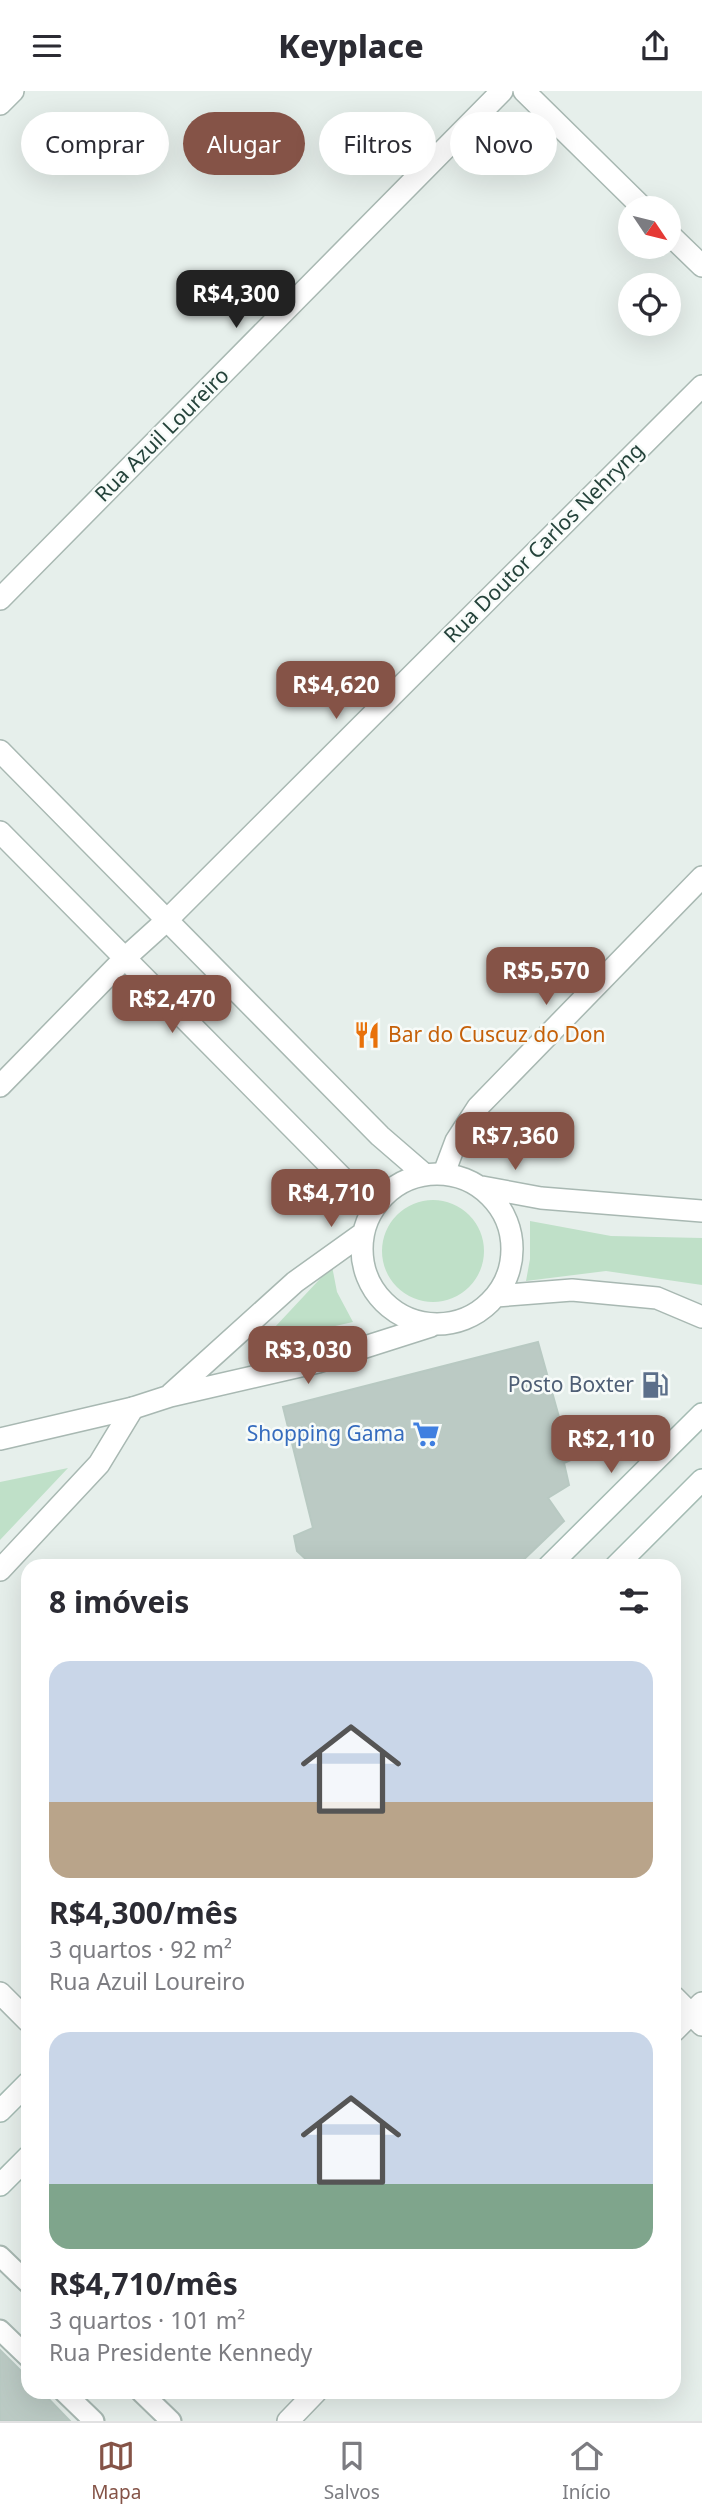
<!DOCTYPE html>
<html lang="pt">
<meta charset="utf-8">
<style>
:root{--surface:#fff;--page:#f7f7f7;--text:#2b2b33;--muted:#7c7c81;--line:#e1e1e2;--accent:#855347}
body{margin:0;font-family:"Noto Sans",sans-serif;background:var(--page);color:var(--text);height:100vh;display:flex;flex-direction:column;font-size:26px;white-space:nowrap}
*{box-sizing:border-box;margin:0}
p{font-size:23px;color:var(--muted)}
.icon{flex:none;width:38px;height:38px;fill:none;stroke:currentColor;stroke-width:2;stroke-linecap:round;stroke-linejoin:round}
.map{position:relative;flex:1;overflow:hidden}
.details{position:absolute;left:21px;top:1468px;width:660px;height:840px;display:flex;flex-direction:column;background:var(--surface);border-radius:21px;box-shadow:0 7px 28px #0002}
.details>*{flex:none}
.guide{position:absolute;left:21px;top:21px;width:662px;height:63px;display:flex;gap:14px}
.needle{width:46px;rotate:125deg}
.tools{position:absolute;left:618px;top:105px;display:grid;gap:14px}
.tools a{display:grid;place-items:center;width:63px;height:63px;border-radius:50%;background:var(--surface);box-shadow:0 7px 28px #0002;font-size:35px}
.price{position:absolute;translate:-50% -60px;padding:0 16px;border-radius:14px;background:var(--accent);color:#fff;font-size:23px;line-height:46px;filter:drop-shadow(0 2px 4px #0008)}
.price::after{content:'';position:absolute;left:50%;top:42px;width:21px;height:16px;margin-left:-10px;background:inherit;clip-path:polygon(0 0,100% 0,50% 100%)}
.price.selected{background:#222;color:#fff}
ul{padding:0;list-style:none}
li{display:grid;align-content:center;gap:14px;height:371px;padding:0 28px}
li span{display:grid;place-items:center;height:217px;border-radius:21px;color:#555}
li>.icon{margin-inline-start:auto}
span .icon{width:126px;height:126px;fill:#fffc;stroke-width:1}
li b{font-size:30px}
h2{display:flex;justify-content:space-between;align-items:center;height:84px;padding:0 28px;font-size:30px}
.chip{padding:0 24px;border-radius:32px;background:var(--surface);box-shadow:0 7px 28px #0002;font-size:24px;line-height:63px}
.chip.selected{background:var(--accent);color:#fff}
header{display:flex;justify-content:space-between;align-items:center;height:91px;padding:0 28px;background:var(--surface);font-size:32px;font-weight:800}
.menu{display:flex;justify-content:space-around;align-items:center;height:98px;border-top:2px solid var(--line);background:var(--surface);font-size:19px;color:var(--muted)}
.menu a{display:grid;justify-items:center;gap:4px}
.menu .selected{color:var(--accent)}
.map>svg:first-child{display:block}
</style>
<header><svg class="icon" aria-label="menu" viewBox="0 0 24 24"><path d="M4 6h16M4 12h16M4 18h16"/></svg>Keyplace<svg class="icon" aria-label="share" viewBox="0 0 24 24"><path d="M12 15V3M7 8l5-5 5 5M5 13v7h14v-7"/></svg></header>
<div class="map">
<svg width="702" height="2330" viewBox="0 0 702 2330">
<rect width="100%" height="100%" fill="#e6efeb"/>
<path fill="#bfe0c8" d="M382 1160a51 51 0 1 1 102 0a51 51 0 1 1-102 0Z
M530 1130 611 1145 702 1147V1194L606 1180 526 1190 530 1168Z
M332 1175 337 1201 353 1231 260 1252Z
M68 1377 0 1449V1391Z"/>
<path fill="#bbcac4" stroke="#b8c9c2" stroke-width="2" d="M538 1251 571 1369 564 1372 569 1394 548 1407 564 1430 517 1475H313L297 1460 294 1445 313 1437 283 1316Z
M0 2259 28 2287V2301H42L70 2330H0Z"/>
<g fill="none" stroke-linecap="round" stroke-linejoin="round">
<defs>
<path id="service" d="M0 2165 28 2192
M0 2239 28 2266
M64 2301 94 2330
M141 2301 171 2330"/>
<path id="minor" d="M524 0 643 117
M0 13 13 0
M668 142 702 175
M0 508 502 0
M0 660 380 1045 424 1083
M0 741 373 1118
M0 995 125 867 166 830 702 295
M444 1082 456 1050 478 1016 702 786
M0 1479 99 1373 133 1317
M0 1902 28 1930
M674 1906 702 1934
M674 1940 702 1912
M288 2330 316 2301"/>
<path id="tertiary" d="M362 1158a75 75 0 1 1 150 0a75 75 0 1 1-150 0Z
M482 1096 541 1107 702 1120
M496 1205 572 1199 657 1207 702 1226
M171 1303 295 1191 362 1143
M0 1348 133 1317 170 1305 318 1271 431 1235"/>
<path id="secondary" d="M549 1475 702 1323
M616 1475 702 1389
M0 2020 28 1992
M0 2094 28 2066"/>
</defs>
<use href="#service" stroke="#a8b8b2" stroke-width="23"/>
<use href="#minor" stroke="#a8b8b2" stroke-width="24"/>
<use href="#tertiary" stroke="#a8b8b2" stroke-width="24"/>
<use href="#secondary" stroke="#a4bbb3" stroke-width="24"/>
<use href="#service" stroke="#fff" stroke-width="19"/>
<use href="#minor" stroke="#fff" stroke-width="21"/>
<use href="#tertiary" stroke="#fff" stroke-width="21"/>
<use href="#secondary" stroke="#fff" stroke-width="21"/>
</g>
<defs>
<symbol id="restaurant-bare" viewBox="-9 -9 18 18"><path d="M-5-6h1v4h1v-4h1v4h1v-4h1v5L-1.5 .5V6h-2V.5L-5-1ZM5-6V6H3V1.5H1.5Q1.5-4 5-6Z" fill="#e8710a" stroke="#f7fbf9" stroke-width="2.5" paint-order="stroke"/></symbol>
<symbol id="fuel-bare" viewBox="-9 -9 18 18"><path d="M-5.5-6h7V0h2V4h1.3V-2.5L3-4.5l.8-.8L6-3V5H2.5V1h-1V6h-7ZM-4.2-4.7v3.2H.2V-4.7Z" fill="#5c6f8a" stroke="#f7fbf9" stroke-width="2.5" paint-order="stroke"/></symbol>
<symbol id="supermarket-bare" viewBox="-9 -9 18 18"><path d="M-6-5.5h2.5l.6 2H6L4.5 2H-2.5L-4.4-4H-6ZM-1.5 3.2a1.3 1.3 0 1 0 .1 0ZM3 3.2a1.3 1.3 0 1 0 .1 0Z" fill="#3f7fe0" stroke="#f7fbf9" stroke-width="2.5" paint-order="stroke"/></symbol>
</defs>
<g fill-rule="evenodd">
<use href="#restaurant-bare" x="348" y="925" width="38" height="38"/>
<use href="#fuel-bare" x="636" y="1275" width="38" height="38"/>
<use href="#supermarket-bare" x="407" y="1324" width="38" height="38"/>
</g>
<g text-anchor="middle" stroke-width="5" stroke-linejoin="round" paint-order="stroke">
<g font-size="21" fill="#24423a" stroke="#f7fbf9">
<text transform="translate(162 344) rotate(-45)" y="7">Rua Azuil Loureiro</text>
<text transform="translate(544 452) rotate(-45)" y="7">Rua Doutor Carlos Nehryng</text>
</g>
<g font-size="21" fill="#c56008" stroke="#f7fbf9" text-anchor="start">
<text x="388" y="951">Bar do Cuscuz do Don</text>
</g>
<g font-size="21" fill="#4e5e75" stroke="#f7fbf9" text-anchor="end">
<text x="634" y="1301">Posto Boxter</text>
</g>
<g font-size="21" fill="#366cbe" stroke="#f7fbf9" text-anchor="end">
<text x="405" y="1350">Shopping Gama</text>
</g>
</g>
</svg>
<div class="tools">
<a><svg class="needle" viewBox="-14 -14 28 28"><path d="M0-13l5 13h-10z" fill="#e53935"/><path d="M0 13l5-13h-10z" fill="#7c7c81"/></svg></a>
<a><svg class="icon" aria-label="locate" viewBox="0 0 24 24"><circle cx="12" cy="12" r="6"/><path d="M12 2v4M12 18v4M2 12h4M18 12h4"/></svg></a>
</div>
<b class="price selected" style="left:236px;top:239px">R$4,300</b>
<b class="price" style="left:336px;top:630px">R$4,620</b>
<b class="price" style="left:546px;top:916px">R$5,570</b>
<b class="price" style="left:172px;top:944px">R$2,470</b>
<b class="price" style="left:515px;top:1081px">R$7,360</b>
<b class="price" style="left:331px;top:1138px">R$4,710</b>
<b class="price" style="left:308px;top:1295px">R$3,030</b>
<b class="price" style="left:611px;top:1384px">R$2,110</b>
<div class="guide">
<a class="chip">Comprar</a>
<a class="chip selected">Alugar</a>
<a class="chip">Filtros</a>
<a class="chip">Novo</a>
</div>
<section class="details">
<h2>8 imóveis<svg class="icon" aria-label="filters" viewBox="0 0 24 24"><path d="M4 7h16M4 17h16"/><circle cx="9" cy="7" r="2"/><circle cx="15" cy="17" r="2"/></svg></h2>
<ul>
<li><span style="background:linear-gradient(#c9d6e8 65%,#b9a48a 0)"><svg class="icon" aria-label="home" viewBox="0 0 24 24"><path d="M3 11l9-7 9 7M6 9v11h12V9"/></svg></span><div><b>R$4,300/mês</b><p>3 quartos · 92 m²</p><p>Rua Azuil Loureiro</p></div></li>
<li><span style="background:linear-gradient(#c9d6e8 70%,#7fa58c 0)"><svg class="icon" aria-label="home" viewBox="0 0 24 24"><path d="M3 11l9-7 9 7M6 9v11h12V9"/></svg></span><div><b>R$4,710/mês</b><p>3 quartos · 101 m²</p><p>Rua Presidente Kennedy</p></div></li>
</ul>
</section>
</div>
<nav class="menu">
<a class="selected"><svg class="icon" aria-label="map" viewBox="0 0 24 24"><path d="M3 6l6-2 6 2 6-2v14l-6 2-6-2-6 2zM9 4v14M15 6v14"/></svg>Mapa</a>
<a><svg class="icon" aria-label="saved" viewBox="0 0 24 24"><path d="M7 4h10v16l-5-4-5 4z"/></svg>Salvos</a>
<a><svg class="icon" aria-label="home" viewBox="0 0 24 24"><path d="M3 11l9-7 9 7M6 9v11h12V9"/></svg>Início</a>
</nav>
